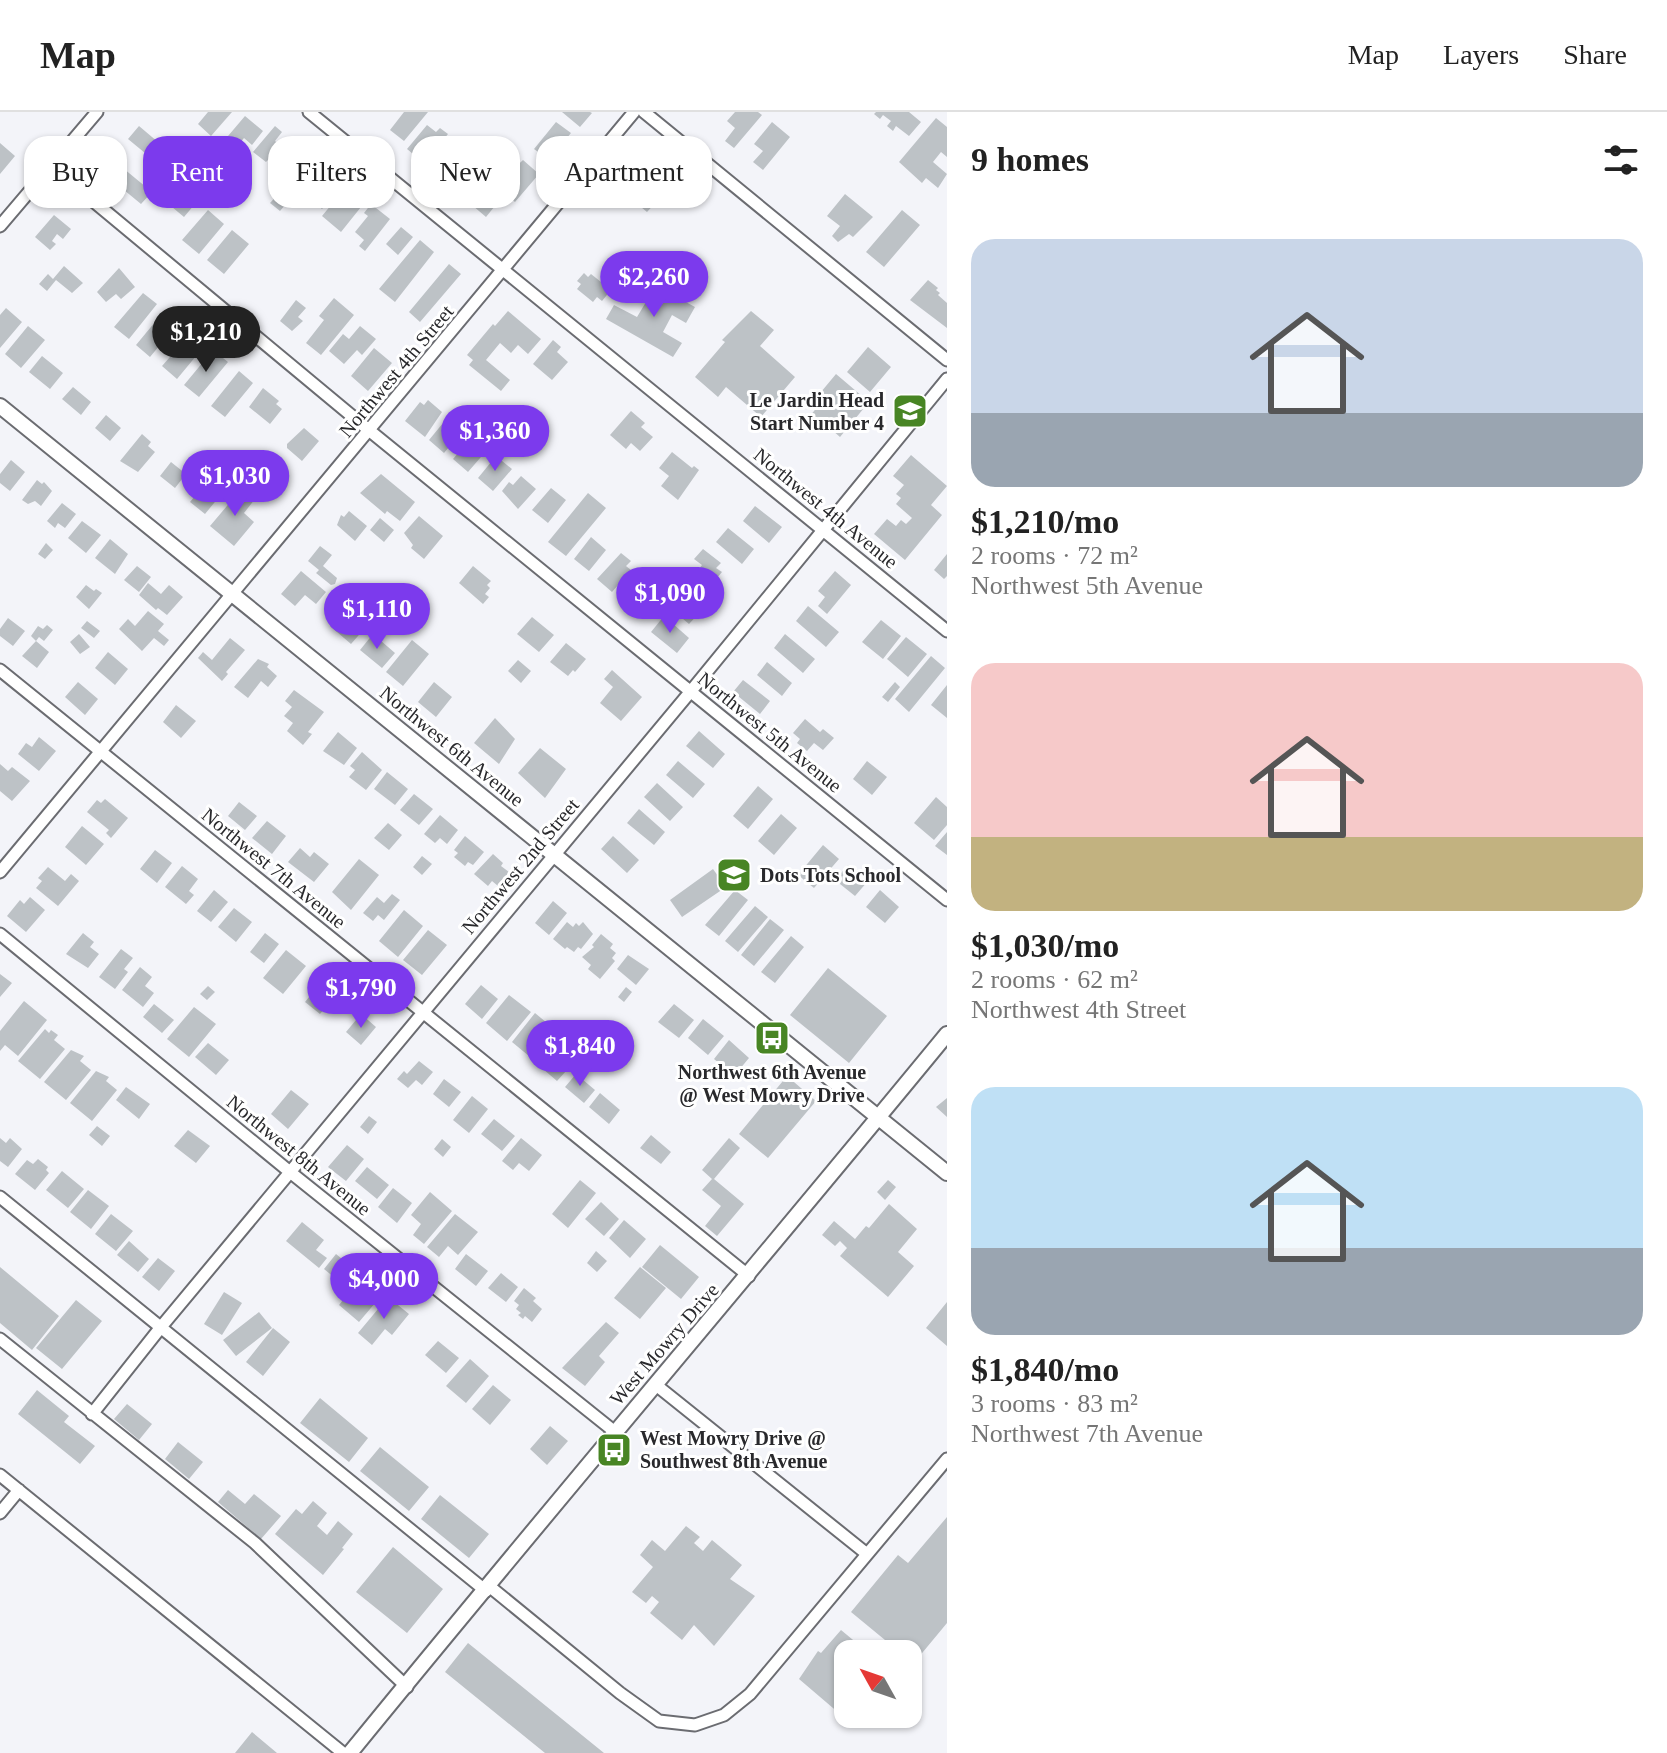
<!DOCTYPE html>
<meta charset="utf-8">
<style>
:root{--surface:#fff;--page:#f2f2f2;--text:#222;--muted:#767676;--line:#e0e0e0;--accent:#7c3aed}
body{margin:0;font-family:"Times New Roman",serif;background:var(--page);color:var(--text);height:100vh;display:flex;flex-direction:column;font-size:30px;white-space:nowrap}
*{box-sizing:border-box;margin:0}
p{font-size:26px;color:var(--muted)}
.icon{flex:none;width:44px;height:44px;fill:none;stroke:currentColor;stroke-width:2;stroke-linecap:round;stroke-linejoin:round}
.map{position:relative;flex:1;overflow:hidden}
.panel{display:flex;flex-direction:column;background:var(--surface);width:720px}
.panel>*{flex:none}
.top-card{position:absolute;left:24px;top:24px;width:760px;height:72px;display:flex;gap:16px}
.needle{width:52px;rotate:310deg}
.fabs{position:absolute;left:834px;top:1528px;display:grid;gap:16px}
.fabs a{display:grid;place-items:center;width:88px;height:88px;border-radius:16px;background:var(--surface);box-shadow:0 2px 6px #0004;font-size:40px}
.price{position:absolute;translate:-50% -68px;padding:0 18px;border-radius:28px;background:var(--accent);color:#fff;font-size:26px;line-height:52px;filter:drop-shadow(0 2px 4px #0008)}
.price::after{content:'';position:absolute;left:50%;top:48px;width:24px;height:18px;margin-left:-12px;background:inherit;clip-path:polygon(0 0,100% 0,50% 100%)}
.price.current{background:#222;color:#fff}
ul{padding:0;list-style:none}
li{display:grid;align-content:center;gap:16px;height:424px;padding:0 24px}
li span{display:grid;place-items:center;height:248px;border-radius:24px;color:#555}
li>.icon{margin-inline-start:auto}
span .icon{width:144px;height:144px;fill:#fffc;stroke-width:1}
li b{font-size:34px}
h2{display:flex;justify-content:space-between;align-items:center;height:96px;padding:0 24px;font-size:34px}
.tag{padding:0 28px;border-radius:24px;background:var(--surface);box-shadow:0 2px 6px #0004;font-size:28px;line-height:72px}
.tag.current{background:var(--accent);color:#fff}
header{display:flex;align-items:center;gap:48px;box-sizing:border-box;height:112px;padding:0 40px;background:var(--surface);border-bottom:2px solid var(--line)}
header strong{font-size:38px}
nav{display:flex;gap:44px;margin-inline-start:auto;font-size:28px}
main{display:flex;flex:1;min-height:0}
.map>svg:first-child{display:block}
</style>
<header>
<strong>Map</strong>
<nav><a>Map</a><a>Layers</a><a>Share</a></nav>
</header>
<main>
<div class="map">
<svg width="947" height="1641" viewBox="0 0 947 1641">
<rect width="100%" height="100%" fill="#f3f4f9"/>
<path fill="#bdc2c6" d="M208 0H232L211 24 198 12Z
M404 0H428L404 29 390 18Z
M562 0H590L592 1 580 15Z
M735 0H758L762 3 734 36 725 29 735 16 727 9Z
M876 0H909L921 10 909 24 896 14 893 19 887 14 891 9 883 3 880 7 874 2Z
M245 4 263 19 252 33 244 26 227 46 217 37Z
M936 6 947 15V45L941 40 933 50 947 62 938 76 926 66 922 71 899 50Z
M556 10 571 21 549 48 534 37Z
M772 10 790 25 763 58 753 50 763 39 754 32Z
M427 13 436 20 440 16 448 22 424 51 407 37Z
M139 14 178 47 168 60 128 27Z
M275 14 282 20 275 29 289 41 278 53 270 46 266 50 253 40Z
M0 31 15 44 0 62Z
M453 32 467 44 445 70 431 58Z
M289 46 304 59 299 66 304 70 294 81 274 64Z
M112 47 152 80 141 92 101 59Z
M523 48 539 62 515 90 500 77 507 69 504 66Z
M326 58 343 72 322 97 305 82Z
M472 66 493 80 491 82 499 89 486 105 459 82Z
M642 71 660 86 647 100 630 86Z
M346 75 365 90 341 120 322 104Z
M188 76 200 86 184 105 172 95Z
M282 78 291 86 280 99 270 91Z
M845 82 873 105 853 125 849 122 838 130 832 124 840 114 827 104Z
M371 92 390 107 365 139 359 134 364 128 355 120 368 104 364 101Z
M208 98 224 112 199 142 182 128Z
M902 98 920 113 884 155 866 140Z
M54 103 71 117 63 127 57 122 52 129 56 132 50 138 35 125Z
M401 115 413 125 398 143 386 132Z
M232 118 249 132 224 162 207 148Z
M420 128 434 140 395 190 379 177Z
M449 152 461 162 420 210 409 200Z
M64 154 83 171 72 181 56 168 47 179 39 172 48 162 53 167Z
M119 156 135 175 121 187 116 182 106 190 97 180Z
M584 161 588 165 591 162 611 178 602 189 597 185 593 190 577 177 581 172 577 169Z
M928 168 938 176 936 178 940 181 938 183 947 191V216L910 188Z
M649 170 695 195 686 211 672 203 663 220 682 231 673 245 606 207 614 193 637 205 649 185 642 182Z
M143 181 157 192 129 227 114 215Z
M334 186 354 203 321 243 306 231 324 208 319 204Z
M296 188 306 196 298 205 303 209 292 219 280 209Z
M6 196 22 210 0 236V203Z
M165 198 179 210 150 245 136 233Z
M508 199 541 227 528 242 518 233 511 241 500 231 486 248 510 268 501 279 469 253 473 248 467 243 493 212 495 214Z
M751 199 774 218 760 234 795 265 761 305 726 275 718 285 695 265 725 230 722 228Z
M28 214 45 228 21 256 5 242Z
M360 214 376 227 362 243 357 238 344 252 329 239 343 222 349 227Z
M192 220 206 232 177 267 162 254Z
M553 228 561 235 557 240 568 250 552 268 533 252Z
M868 235 891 255 870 280 847 260Z
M374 236 392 251 368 279 351 264Z
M213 238 228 250 199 285 184 273Z
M42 244 63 261 50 277 29 260Z
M239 259 253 271 225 305 211 294Z
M836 262 869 290 840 325 824 311 818 318 806 309 826 284 821 280Z
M73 275 91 290 81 303 62 287Z
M263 276 279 289 276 292 282 297 270 312 249 295Z
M428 288 442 300 425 325 405 309 420 290 424 293Z
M631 299 645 311 641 315 653 325 640 339 631 331 626 337 610 323Z
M106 303 121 316 110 329 95 316Z
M448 305 463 318 444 341 429 328Z
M304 316 319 329 302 349 287 336V332Z
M142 322 151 330 148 334 155 340 138 360 120 349Z
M472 325 487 338 468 360 453 347Z
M672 340 692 356 694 354 699 358 678 388 661 374 669 364 659 356Z
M911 343 947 374 931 393 942 403 905 448 874 422 887 407 896 414 901 408 906 412 912 406 896 392 901 386 896 382 904 373 893 364Z
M496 344 512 357 493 379 478 366Z
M11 348 25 360 10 379 0 371V362Z
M171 350 186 362 175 376 160 364Z
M381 362 415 390 400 409 387 399 385 402 360 381Z
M521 364 536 377 518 397 502 379 509 370 513 373Z
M37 368 42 372 44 370 52 379 41 394 35 389 28 392 22 388Z
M205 372 219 385 205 402 190 390Z
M243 375 255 387 244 401 254 410 234 434 210 414Z
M551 376 566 388 548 411 532 398Z
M588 381 606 396 566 444 548 430Z
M62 391 76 402 65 416 58 411 55 416 47 409Z
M755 394 782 415 769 431 743 409Z
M349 399 367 414 355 429 337 413 341 403 344 405Z
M419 404 443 424 424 447 411 436 413 433 404 421Z
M380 406 394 418 384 430 370 418Z
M82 409 101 423 86 441 68 426Z
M728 416 754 437 742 452 716 430Z
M591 425 606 438 589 459 574 447Z
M110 427 128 442 115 462 95 446Z
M46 431 53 438 45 447 38 442Z
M320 434 332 443 323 454 337 466 335 472 331 473 316 461 319 458 308 449Z
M703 437 721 451 716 456 722 460 712 472 716 475 710 483 691 467 702 453 694 447Z
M621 441 631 449 626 454 631 458 612 480 597 467Z
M947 442V464L944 467 934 458Z
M137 454 151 465 139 480 124 468Z
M473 454 491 469 487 473 490 476 485 482 489 485 483 492 459 471Z
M301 459 326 480 316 492 305 483 295 494 281 482Z
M835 459 851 473 827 502 818 494 825 485 818 479Z
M148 471 161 482 169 473 183 485 167 503 158 496 156 498 139 483Z
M86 473 94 479 96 477 102 481 89 497 76 485Z
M675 475 702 498 689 512 663 490Z
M808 494 839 520 826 535 796 509Z
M344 498 365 516 351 532 330 514Z
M148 499 164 512 158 519 169 528 164 534 154 526 142 539 119 517 128 507 135 514Z
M664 504 689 526 677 541 651 520Z
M532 505 554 523 539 540 517 522Z
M8 506 25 519 13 534 0 524V517Z
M881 508 901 524 883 547 862 530Z
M87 509 100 519 94 526 81 516Z
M47 513 53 518 44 529 39 525 36 529 49 540 37 556 22 544 36 529 31 524 38 514 43 517Z
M79 522 90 535 80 542 70 530Z
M373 522 395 541 382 556 360 538Z
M785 522 815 547 803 561 774 536Z
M906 525 927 542 908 565 887 547Z
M230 526 245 538 226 560 228 562 222 569 198 546 203 540 212 548Z
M412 528 429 542 403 574 386 560Z
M566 531 586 547 575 560 573 558 568 564 550 550Z
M108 540 128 557 115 573 95 556Z
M931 544 945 556 909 600 895 587Z
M258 547 269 552 267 555 277 564 268 575 261 569 248 586 234 575Z
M518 548 531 559 521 571 508 559Z
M767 550 792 571 782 584 757 563Z
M612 558 642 585 621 609 600 591 613 575 604 567Z
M743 568 770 589 760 602 733 580Z
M78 570 98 587 85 603 65 585Z
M434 570 452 585 436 605 418 590Z
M895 570 900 575 888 590 882 585Z
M947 573V606L931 593Z
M294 578 324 600 308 620 312 622 303 633 287 619 293 611 284 604 292 595 285 589Z
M176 593 196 609 181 626 163 610Z
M495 606 515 627 499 652 474 631Z
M805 607 820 620 823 617 834 626 823 638 814 631 807 639 797 631 800 627 793 621Z
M699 619 725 642 713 656 686 634Z
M338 620 357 636 344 653 323 639Z
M39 625 56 639 39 659 18 642 26 631 32 635Z
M540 636 566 657 545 686 518 661Z
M362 640 382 658 366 678 349 665 355 658 350 654Z
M678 649 705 672 693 686 666 663Z
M867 649 887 665 872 683 853 667Z
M0 652 8 659 12 655 30 669 12 689 0 679Z
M387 660 408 677 395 693 374 677Z
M657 671 683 695 670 709 644 685Z
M758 674 773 687 748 717 733 704Z
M414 682 433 697 419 713 400 698Z
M936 685 947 695V713L934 728 914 711Z
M105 687 128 706 111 726 106 721 109 718 87 700 97 688 101 691Z
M239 690 257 704 245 718 228 704Z
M639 697 665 720 654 733 627 711Z
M781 702 797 716 774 743 758 729Z
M440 703 458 718 447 732 440 726 435 731 424 722Z
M267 709 286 724 272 742 252 726Z
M388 711 402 723 389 738 374 726Z
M82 714 104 732 86 753 65 735Z
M947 720V743L935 734Z
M465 724 484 740 473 753 468 750 465 754 454 745 458 741 454 738Z
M613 724 639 748 627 761 601 737Z
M823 733 839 747 814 776 798 763Z
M300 736 310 745 314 740 329 752 314 770 288 750Z
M155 738 172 751 157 771 140 757Z
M493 742 503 751 501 754 509 760 498 774 492 769 488 774 474 762Z
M422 744 432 752 422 763 413 755Z
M359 747 379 763 351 798 332 780Z
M848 753 868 769 855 784 835 768Z
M182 754 198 767 189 779 194 783 186 792 165 775Z
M48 755 65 769 71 762 79 769 58 794 36 776 42 769 38 766Z
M713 757 726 775 682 805 670 788Z
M214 778 228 790 211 810 197 799Z
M735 778 748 788 719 824 705 813Z
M880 778 899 795 885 811 866 795Z
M392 782 400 788 384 808 378 803 373 809 363 801 377 785 384 791Z
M30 785 45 798 26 820 7 804 20 788 24 792Z
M553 789 567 801 549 823 535 811Z
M755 794 768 805 738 840 725 829Z
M234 796 252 810 236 830 218 815Z
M404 798 423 814 398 845 379 829Z
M770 807 784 818 754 854 741 843Z
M567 810 573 815 576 811 579 814 583 810 593 822 581 837 578 835 574 840 567 835 565 837 553 827Z
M428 818 447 833 422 863 403 848Z
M83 821 94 830 90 835 99 842 88 856 66 842Z
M265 821 279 832 264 851 250 840Z
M601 822 613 832 610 836 616 841 612 846 615 849 600 867 588 857 591 853 582 845 594 835 592 833Z
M791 824 804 835 775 871 761 860Z
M121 837 133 846 124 857 128 860 115 877 99 865Z
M286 838 306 854 283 882 263 866Z
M628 843 649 857 636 873 617 857Z
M140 855 152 865 145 874 154 881 143 895 122 878Z
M828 856 887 904 849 951 790 903Z
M0 862 12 871 0 885Z
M325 865 340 877 320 902 305 890Z
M481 873 498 887 482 907 465 892Z
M208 874 215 880 207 888 200 882Z
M626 875 632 880 624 890 618 885Z
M509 883 531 900 507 929 486 911Z
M24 889 47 908 18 944 5 933 0 939V919Z
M154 892 174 908 162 921 143 905Z
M674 892 694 908 679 926 658 910Z
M194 895 216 912 189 945 167 927Z
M535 901 559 921 535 949 512 930Z
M361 902 376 915 361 933 346 920Z
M703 907 724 924 708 943 688 926Z
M45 917 49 921 51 918 58 923 54 928 65 937 40 967 18 949Z
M729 928 749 946 734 964 714 947Z
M208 931 229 948 216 963 195 945Z
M71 938 84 944 80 949 91 958 66 988 44 970Z
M552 946 567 958 557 969 543 957Z
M419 949 433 960 422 973 416 968 408 976 397 967 404 959 407 962Z
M96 959 109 965 106 969 117 978 92 1009 70 991Z
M576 962 595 978 584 991 565 975Z
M787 964 816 989 768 1046 739 1022Z
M444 967 461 980 449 995 433 982Z
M126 975 150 992 139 1007 116 988Z
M291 978 309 992 288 1017 271 1002Z
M600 981 620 998 609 1012 589 995Z
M472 984 488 997 469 1021 453 1008Z
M947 986V1005L936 995Z
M369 1004 377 1010 368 1022 360 1015Z
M494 1007 515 1024 502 1039 481 1022Z
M97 1014 110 1024 102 1034 89 1023Z
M188 1018 210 1034 196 1051 174 1034Z
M651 1023 671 1040 661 1052 640 1036Z
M0 1026 6 1031 10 1026 22 1037 8 1055 0 1049Z
M521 1026 542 1043 529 1059 519 1051 513 1058 502 1049Z
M729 1026 740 1036 714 1067 744 1092 717 1124 705 1114 721 1094 702 1078 712 1067 702 1058Z
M442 1027 451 1035 443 1045 434 1037Z
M347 1033 364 1047 346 1069 328 1055Z
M38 1047 48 1055 46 1058 49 1061 35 1078 15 1062 27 1048 33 1052Z
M367 1055 389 1073 377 1087 355 1069Z
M62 1059 84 1077 68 1096 46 1078Z
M580 1068 596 1081 568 1116 552 1102Z
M888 1068 896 1075 885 1088 877 1080Z
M393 1076 412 1091 397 1111 378 1095Z
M88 1078 109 1094 91 1117 70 1100Z
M430 1080 452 1099 424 1132 413 1123 421 1112 411 1103Z
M601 1090 619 1107 604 1124 585 1107Z
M889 1092 917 1117 898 1140 914 1154 888 1185 840 1144 847 1136 840 1129 835 1134 822 1123 834 1109 855 1127 866 1114 869 1116Z
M111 1102 133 1119 116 1139 95 1122Z
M455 1102 478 1120 458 1143 448 1134 439 1145 427 1135Z
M624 1108 646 1127 630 1146 609 1126Z
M302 1110 324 1128 316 1138 327 1146 319 1156 286 1129Z
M129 1129 149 1147 138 1160 117 1143Z
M660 1133 699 1165 681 1187 642 1155Z
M596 1139 607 1149 597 1160 587 1151Z
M336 1142 358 1160 346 1175 324 1157Z
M466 1142 488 1159 476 1174 455 1157Z
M158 1146 175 1159 159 1179 142 1165Z
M0 1155 59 1204 32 1238 0 1211Z
M640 1155 666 1176 640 1207 614 1186Z
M501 1161 518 1175 506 1190 488 1176Z
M376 1167 387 1177 359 1210 339 1193 357 1171 367 1179Z
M524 1176 536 1186 533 1189 542 1197 532 1210 525 1204 523 1207 518 1203 521 1201 516 1197 519 1193 514 1189Z
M224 1180 242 1191 222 1223 204 1212Z
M388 1185 409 1202 392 1223 385 1217 372 1233 358 1221Z
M76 1188 102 1209 62 1257 36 1236Z
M947 1190V1234L926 1216Z
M259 1200 272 1216 236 1244 223 1228Z
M606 1210 619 1221 599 1244 605 1250 585 1274 562 1256Z
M273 1216 290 1230 263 1264 246 1250Z
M438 1229 459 1246 446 1261 425 1243Z
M470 1247 489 1264 466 1291 446 1274Z
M493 1273 511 1288 490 1313 472 1297Z
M37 1278 69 1304 64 1310 95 1334 80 1352 18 1302Z
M320 1286 368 1326 349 1350 300 1311Z
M127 1292 152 1312 139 1328 114 1307Z
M550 1314 568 1329 547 1353 530 1337Z
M178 1330 203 1350 189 1367 165 1347Z
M380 1335 429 1375 409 1399 360 1359Z
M228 1378 245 1392 254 1382 281 1404 261 1427 218 1390Z
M440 1383 489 1422 469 1446 421 1407Z
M313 1389 327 1401 317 1414 327 1423 338 1409 353 1422 342 1436 344 1437 323 1463 275 1422 296 1397 302 1402Z
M947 1405V1511L913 1552 908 1547V1542H902L851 1500 898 1443 908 1451Z
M686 1414 700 1425 694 1431 703 1439 712 1428 742 1453 730 1467 755 1484 714 1534 694 1513 682 1528 650 1501 659 1490 652 1484 646 1491 632 1480 653 1455 640 1443 652 1428 665 1439Z
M393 1435 443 1477 407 1521 356 1480Z
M841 1518 870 1542H848V1593L840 1602 799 1567 818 1539 821 1541Z
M468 1531 604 1641H545L445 1560Z
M252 1620 277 1641H235Z"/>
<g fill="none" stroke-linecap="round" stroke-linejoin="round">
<defs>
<path id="minor" d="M309 0 947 519
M644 0 947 248
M51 54 370 319 947 788
M0 114 97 0
M0 558 749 1164
M0 760 634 0
M0 822 290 1060 615 1320
M0 1085 486 1479
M0 1227 255 1431 407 1575
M656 1273 867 1442
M92 1302 161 1215 691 579 947 267
M0 1363 343 1641
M0 1401 19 1378
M489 1474 620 1581 659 1609 695 1613 724 1603 750 1582 947 1347"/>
<path id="tertiary" d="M0 294 947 1061
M350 1641C547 1399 749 1163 947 922"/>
</defs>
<use href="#minor" stroke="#6b6c71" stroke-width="15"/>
<use href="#tertiary" stroke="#6b6c71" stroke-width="18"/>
<use href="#minor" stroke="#fff" stroke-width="11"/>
<use href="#tertiary" stroke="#fff" stroke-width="14"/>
</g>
<defs>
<symbol id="school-square" viewBox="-11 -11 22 22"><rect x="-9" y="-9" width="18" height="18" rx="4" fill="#488524" stroke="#fff"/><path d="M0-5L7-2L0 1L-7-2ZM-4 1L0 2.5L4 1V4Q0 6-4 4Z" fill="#fff"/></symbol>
<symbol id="bus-square" viewBox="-11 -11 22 22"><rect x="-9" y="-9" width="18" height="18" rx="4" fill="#488524" stroke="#fff"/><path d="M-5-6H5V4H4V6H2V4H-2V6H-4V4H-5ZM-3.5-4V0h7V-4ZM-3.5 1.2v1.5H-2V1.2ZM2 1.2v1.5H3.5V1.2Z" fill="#fff"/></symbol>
</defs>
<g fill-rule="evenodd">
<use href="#school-square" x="890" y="279" width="40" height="40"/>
<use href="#school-square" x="714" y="743" width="40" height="40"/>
<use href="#bus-square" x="752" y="906" width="40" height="40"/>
<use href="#bus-square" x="594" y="1318" width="40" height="40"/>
</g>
<g text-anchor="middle" stroke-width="6" stroke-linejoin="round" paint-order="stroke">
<g font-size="20" fill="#29292c" stroke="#fff">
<text transform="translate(396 259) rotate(-50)" y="7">Northwest 4th Street</text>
<text transform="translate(826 396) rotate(39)" y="7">Northwest 4th Avenue</text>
<text transform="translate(770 620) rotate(39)" y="7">Northwest 5th Avenue</text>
<text transform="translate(452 634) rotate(39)" y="7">Northwest 6th Avenue</text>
<text transform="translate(520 754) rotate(-50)" y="7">Northwest 2nd Street</text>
<text transform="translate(274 756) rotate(39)" y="7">Northwest 7th Avenue</text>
<text transform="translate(299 1043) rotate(39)" y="7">Northwest 8th Avenue</text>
<text transform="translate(664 1232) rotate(-49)" y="7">West Mowry Drive</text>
</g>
<g font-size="20" font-weight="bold" fill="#29292c" stroke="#fff" text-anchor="start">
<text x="884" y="295" text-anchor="end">Le Jardin Head<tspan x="884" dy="23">Start Number 4</tspan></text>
<text x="760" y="770">Dots Tots School</text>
<text x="772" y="967" text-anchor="middle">Northwest 6th Avenue<tspan x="772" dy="23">@ West Mowry Drive</tspan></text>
<text x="640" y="1333">West Mowry Drive @<tspan x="640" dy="23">Southwest 8th Avenue</tspan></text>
</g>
</g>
</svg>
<div class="fabs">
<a><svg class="needle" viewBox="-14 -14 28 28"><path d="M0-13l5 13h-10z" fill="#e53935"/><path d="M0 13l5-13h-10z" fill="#767676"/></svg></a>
</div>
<b class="price" style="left:654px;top:207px">$2,260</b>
<b class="price current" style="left:206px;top:262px">$1,210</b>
<b class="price" style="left:495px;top:361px">$1,360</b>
<b class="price" style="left:235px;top:406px">$1,030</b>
<b class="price" style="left:670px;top:523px">$1,090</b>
<b class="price" style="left:377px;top:539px">$1,110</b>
<b class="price" style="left:361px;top:918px">$1,790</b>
<b class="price" style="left:580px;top:976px">$1,840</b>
<b class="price" style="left:384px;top:1209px">$4,000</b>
<div class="top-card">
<a class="tag">Buy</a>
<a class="tag current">Rent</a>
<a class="tag">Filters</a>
<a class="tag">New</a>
<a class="tag">Apartment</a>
</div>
</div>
<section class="panel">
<h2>9 homes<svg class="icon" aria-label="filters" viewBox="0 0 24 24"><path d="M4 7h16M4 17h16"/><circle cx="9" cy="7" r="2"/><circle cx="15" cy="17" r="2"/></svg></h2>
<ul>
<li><span style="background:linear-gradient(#c9d6e8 70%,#9aa5b1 0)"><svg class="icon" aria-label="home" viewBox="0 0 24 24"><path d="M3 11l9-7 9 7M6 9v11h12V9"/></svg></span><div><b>$1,210/mo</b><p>2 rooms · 72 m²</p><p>Northwest 5th Avenue</p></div></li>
<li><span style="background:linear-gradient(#f6c9c9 70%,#c2b280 0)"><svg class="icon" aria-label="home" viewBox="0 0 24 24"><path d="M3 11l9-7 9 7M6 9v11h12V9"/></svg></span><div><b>$1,030/mo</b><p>2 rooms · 62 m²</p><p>Northwest 4th Street</p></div></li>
<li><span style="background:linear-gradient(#bfe0f5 65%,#9aa5b1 0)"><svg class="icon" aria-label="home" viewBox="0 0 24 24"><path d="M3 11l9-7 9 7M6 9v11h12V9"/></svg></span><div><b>$1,840/mo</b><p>3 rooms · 83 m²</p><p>Northwest 7th Avenue</p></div></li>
</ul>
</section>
</main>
